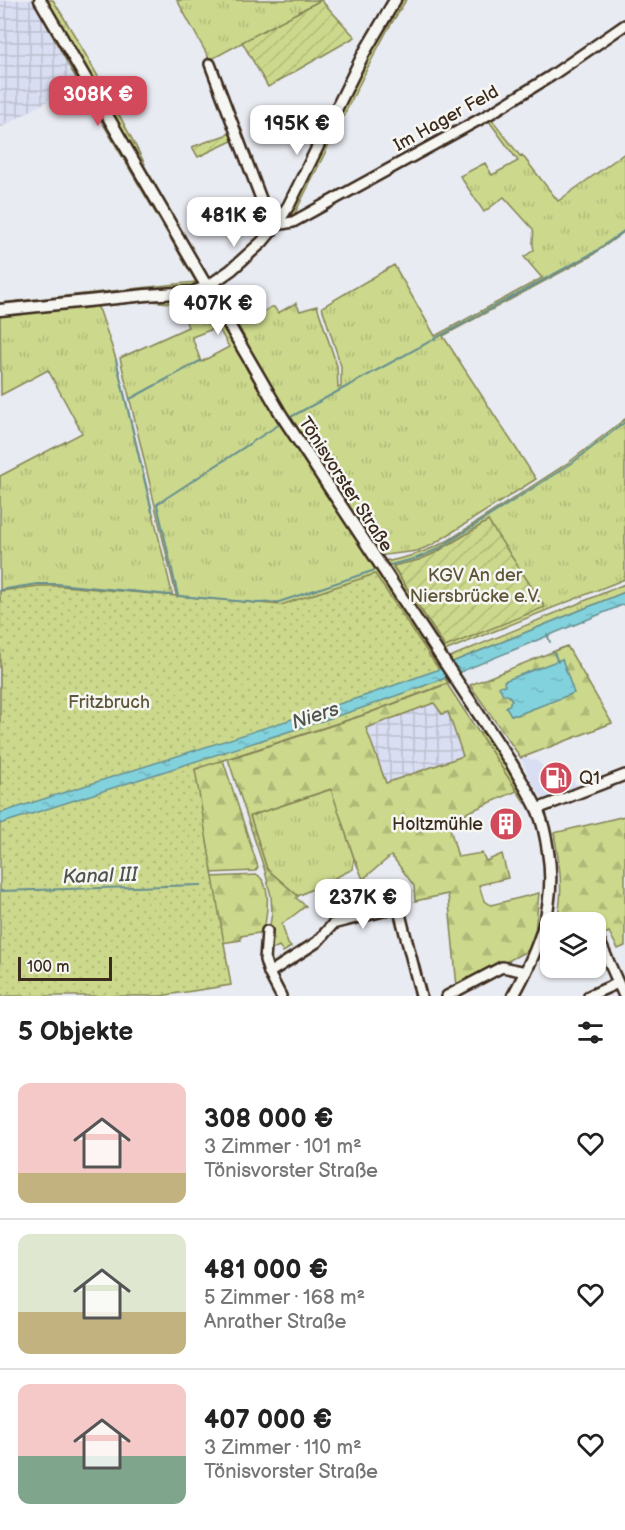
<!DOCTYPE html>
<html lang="de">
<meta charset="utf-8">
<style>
:root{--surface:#fff;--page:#f6f6f6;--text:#222;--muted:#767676;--line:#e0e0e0;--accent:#d1495b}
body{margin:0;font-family:"Balsamiq Sans",sans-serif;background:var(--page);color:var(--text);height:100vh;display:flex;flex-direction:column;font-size:22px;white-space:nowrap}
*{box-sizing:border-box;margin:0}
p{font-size:20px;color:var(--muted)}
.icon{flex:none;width:33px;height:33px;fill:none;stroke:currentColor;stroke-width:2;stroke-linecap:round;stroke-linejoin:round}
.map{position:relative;height:996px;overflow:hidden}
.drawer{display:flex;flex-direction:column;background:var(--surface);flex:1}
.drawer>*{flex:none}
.tools{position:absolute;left:540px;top:912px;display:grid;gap:12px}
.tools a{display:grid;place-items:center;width:66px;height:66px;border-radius:12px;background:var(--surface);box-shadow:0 2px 4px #0004;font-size:30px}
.scale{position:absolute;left:18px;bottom:15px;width:94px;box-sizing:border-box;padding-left:6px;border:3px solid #3b2a1e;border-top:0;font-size:16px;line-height:21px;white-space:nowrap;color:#3b2a1e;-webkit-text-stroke:4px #f6f6f2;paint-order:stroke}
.price{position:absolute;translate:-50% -51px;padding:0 14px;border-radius:12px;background:#fff;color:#222;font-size:20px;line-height:39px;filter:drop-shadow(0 2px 3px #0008)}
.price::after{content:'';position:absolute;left:50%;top:36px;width:18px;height:14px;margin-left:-9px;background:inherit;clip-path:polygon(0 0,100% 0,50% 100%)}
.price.active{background:var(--accent);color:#fff}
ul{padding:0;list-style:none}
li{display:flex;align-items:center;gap:18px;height:150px;padding:0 18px}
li+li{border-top:2px solid var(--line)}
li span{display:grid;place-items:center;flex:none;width:168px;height:120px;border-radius:12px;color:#555}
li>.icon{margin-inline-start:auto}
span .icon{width:72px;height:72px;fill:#fffc;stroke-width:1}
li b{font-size:26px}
h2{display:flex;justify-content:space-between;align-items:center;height:72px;padding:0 18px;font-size:26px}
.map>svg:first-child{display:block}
</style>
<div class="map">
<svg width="625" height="996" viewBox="0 0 625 996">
<defs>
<pattern id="industrial-grid" width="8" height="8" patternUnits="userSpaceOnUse" patternTransform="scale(1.5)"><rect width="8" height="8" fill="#dadef2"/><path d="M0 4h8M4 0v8" fill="none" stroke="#bcbfcf"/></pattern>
<pattern id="grass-tufts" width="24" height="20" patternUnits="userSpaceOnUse" patternTransform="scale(1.5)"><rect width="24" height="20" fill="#ccd98c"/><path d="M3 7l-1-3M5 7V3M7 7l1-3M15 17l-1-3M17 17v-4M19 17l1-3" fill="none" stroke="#b0ba78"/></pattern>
<pattern id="forest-firs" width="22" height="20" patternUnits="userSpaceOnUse" patternTransform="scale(1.5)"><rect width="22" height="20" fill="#ccd98c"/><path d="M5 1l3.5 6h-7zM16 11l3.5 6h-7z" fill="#b0ba78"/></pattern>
<pattern id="park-dots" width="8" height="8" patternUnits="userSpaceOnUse" patternTransform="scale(1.5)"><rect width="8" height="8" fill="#ccd98c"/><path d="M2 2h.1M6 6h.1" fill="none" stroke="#b0ba78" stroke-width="1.8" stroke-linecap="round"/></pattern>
<pattern id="garden-furrows" width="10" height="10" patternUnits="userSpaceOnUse" patternTransform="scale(1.5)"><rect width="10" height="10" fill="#ccd98c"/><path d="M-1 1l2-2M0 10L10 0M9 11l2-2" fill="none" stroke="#b0ba78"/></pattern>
<pattern id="water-ripples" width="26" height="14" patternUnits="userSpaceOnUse" patternTransform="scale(1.5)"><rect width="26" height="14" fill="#82d2dd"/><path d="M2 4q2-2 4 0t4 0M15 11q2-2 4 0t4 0" fill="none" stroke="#71b4bd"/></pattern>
</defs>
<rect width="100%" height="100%" fill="#e9ebf2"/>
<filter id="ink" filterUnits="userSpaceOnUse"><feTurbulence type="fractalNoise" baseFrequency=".0167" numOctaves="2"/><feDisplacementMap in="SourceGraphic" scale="12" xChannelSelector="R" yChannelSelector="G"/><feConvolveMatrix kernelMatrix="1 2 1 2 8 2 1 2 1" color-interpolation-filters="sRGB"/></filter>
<g filter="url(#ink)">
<path fill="#dadef2" d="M521 758H527L537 761 545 768 549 774 565 767 577 786 543 799 530 779Z"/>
<path fill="url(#industrial-grid)" d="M0 0H33L79 83 0 128Z
M434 703 448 712 463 756 386 784 365 728Z"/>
<path fill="url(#grass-tufts)" stroke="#848255" stroke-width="1.5" fill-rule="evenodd" d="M33 0H37L194 274 196 283 188 287 0 308V303L196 282 70 68Z
M44 0H53C86 53 116 108 145 164L144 165 207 274 204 272Z
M177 0H321L210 60Z
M400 0H406L388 29 371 61 295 213 296 217 289 219 287 217 360 66Z
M490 117 520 156 522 155 558 201 625 153V231L591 256 443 336 536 479 432 545 417 551 377 556 287 416 256 364 246 340 238 325 227 313 218 298 220 289 233 310 246 323 271 307H274L278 313 296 303 300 311 317 306 337 366 338 388 341 387V366L322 307 394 265 435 336 542 278 524 257 534 250C531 243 535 236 533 229L504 197 484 212 460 176 485 163 492 175 518 161 489 121 484 120Z
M163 297 182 299 199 298 208 299 232 338 248 372 257 381 380 561 388 560 390 561C412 556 429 551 449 540L568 463 625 419V579L447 650 439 651 438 662 625 584V592L455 661 437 670 0 813V476L82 433 48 370 1 395 0 313 94 302 100 311 116 359 206 735 209 734 120 358 188 327 179 304 151 301 103 306 104 301ZM199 301C210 304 214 316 220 325H208L199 308 195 309 199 320 192 321 184 303ZM218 327 229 347 201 362 192 337ZM488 521 445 647 393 567 419 560 435 553Z
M478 732 486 734 519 785 527 802 525 803Z
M332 789 354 858 353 869 298 896 267 869 250 816Z"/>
<path fill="url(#forest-firs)" stroke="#848255" stroke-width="1.5" fill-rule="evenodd" d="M567 646 612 723 521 758 470 685ZM506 686 574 692 517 715H511L510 704 512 701Z
M447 684 517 791 448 821 458 857 482 853 486 861 502 854 508 878 479 885 484 901 491 905 539 893 535 934 529 950 506 962H502L457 987 448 894 415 901 414 886 395 860 391 856 363 879 354 858 331 789 250 816 267 869 298 896 296 898 306 906 282 924 288 944 291 947 283 952 279 946 269 951 274 966 270 967 266 952 272 912 271 896 265 871 228 759 361 716ZM434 703 442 714 448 712 463 756 386 783 366 728Z
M218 759 219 762 223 760 258 867 255 871 210 873 193 770 199 768 198 766Z
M625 816V946L618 949 609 932 596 938V922H556C565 893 559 862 554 833Z
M258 875C273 888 266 914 264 932L241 936V940L222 943 211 877Z"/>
<path fill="url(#park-dots)" stroke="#848255" stroke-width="1.5" d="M375 574 448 683 363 715 195 769 231 985 160 996H0V591L39 586H62L281 605Z"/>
<path fill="url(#garden-furrows)" stroke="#848255" stroke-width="1.5" d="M321 0 355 37 268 87 242 42Z
M234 132 236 139 198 157 192 147Z
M488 521 545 607 445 647 393 566 419 560 435 553Z"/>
<path fill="url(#water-ripples)" stroke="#668f91" stroke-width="1.5" d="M625 592V604L443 679 359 709 0 824V813L367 695 437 670 455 661Z
M562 659 574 693 517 715H511L506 707 510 704V702L512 700 509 696 503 694 499 687 502 685 505 686 504 681Z"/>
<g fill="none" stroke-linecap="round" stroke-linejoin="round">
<path stroke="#668f91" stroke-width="2" d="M116 360 152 512
M130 399 200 361
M287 419 593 253 625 230
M386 566 417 558 438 549 572 463 625 422
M0 590 37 584H57L171 595
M178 596 157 504 283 422
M179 596 259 603 279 602 378 569
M547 634 550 642
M554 653 558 662
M0 891 201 885"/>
<defs>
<path id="minor" d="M210 64 269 220 276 225 293 222 493 112 551 76 625 25
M537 809 625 775
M267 931 265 960 269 973 281 996
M600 942 624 996
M269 973 317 942 333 924 395 908 400 914 421 996
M447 996 502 967 526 972
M589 996 618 983"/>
<path id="major" d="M40 0 282 416 513 766C521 781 531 795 538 811 543 823 546 837 548 851 557 905 539 949 513 996
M0 310 146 295 192 292 207 287 231 270 262 242 276 225 289 205 364 53 395 0"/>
</defs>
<use href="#minor" stroke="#3b2a1e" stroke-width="14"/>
<use href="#major" stroke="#3b2a1e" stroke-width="15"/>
<use href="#minor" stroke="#f6f6f2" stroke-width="9"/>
<use href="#major" stroke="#f6f6f2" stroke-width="10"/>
</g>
</g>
<defs>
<symbol id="fuel-disc" viewBox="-11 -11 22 22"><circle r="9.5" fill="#d1495b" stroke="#f6f6f2"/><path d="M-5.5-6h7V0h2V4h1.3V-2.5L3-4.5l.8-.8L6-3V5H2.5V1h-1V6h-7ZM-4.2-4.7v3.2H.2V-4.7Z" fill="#fff"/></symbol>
<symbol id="building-disc" viewBox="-11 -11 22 22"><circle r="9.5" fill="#d1495b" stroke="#f6f6f2"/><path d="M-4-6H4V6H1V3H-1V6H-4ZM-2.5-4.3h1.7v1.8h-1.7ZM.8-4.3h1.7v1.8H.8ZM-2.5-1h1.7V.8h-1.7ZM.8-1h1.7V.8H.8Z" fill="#fff"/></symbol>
</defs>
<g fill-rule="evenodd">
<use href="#fuel-disc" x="537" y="759" width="38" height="38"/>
<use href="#building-disc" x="487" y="805" width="38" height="38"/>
</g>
<g text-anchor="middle" stroke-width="5" stroke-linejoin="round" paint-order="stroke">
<g font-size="18" fill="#3b2a1e" stroke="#f6f6f2">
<text transform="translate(446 118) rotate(-29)" y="6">Im Hager Feld</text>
<text transform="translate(346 484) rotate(57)" y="6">Tönisvorster Straße</text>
</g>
<g font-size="18" fill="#5f563a" stroke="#f6f6f2">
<text x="475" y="581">KGV An der<tspan x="475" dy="21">Niersbrücke e.V.</tspan></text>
<text x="109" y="708">Fritzbruch</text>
</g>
<g font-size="18" fill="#3b2a1e" stroke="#f6f6f2" text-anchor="start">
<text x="579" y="784">Q1</text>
<text x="483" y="830" text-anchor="end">Holtzmühle</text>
</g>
<g font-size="20" font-style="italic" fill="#4d544e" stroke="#f6f6f2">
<text transform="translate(315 715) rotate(-18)" y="7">Niers</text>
<text transform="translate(100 875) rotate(-2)" y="7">Kanal III</text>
</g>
</g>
</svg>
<div class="tools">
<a><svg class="icon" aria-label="layers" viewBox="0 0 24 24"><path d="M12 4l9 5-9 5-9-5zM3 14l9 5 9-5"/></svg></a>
</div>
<div class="scale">100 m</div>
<b class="price active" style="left:98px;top:127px">308K €</b>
<b class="price" style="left:297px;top:156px">195K €</b>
<b class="price" style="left:234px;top:248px">481K €</b>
<b class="price" style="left:218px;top:336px">407K €</b>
<b class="price" style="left:363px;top:930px">237K €</b>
</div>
<section class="drawer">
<h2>5 Objekte<svg class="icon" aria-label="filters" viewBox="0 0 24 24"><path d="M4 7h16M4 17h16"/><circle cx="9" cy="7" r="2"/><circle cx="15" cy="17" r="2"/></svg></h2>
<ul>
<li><span style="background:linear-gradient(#f6c9c9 75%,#c2b280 0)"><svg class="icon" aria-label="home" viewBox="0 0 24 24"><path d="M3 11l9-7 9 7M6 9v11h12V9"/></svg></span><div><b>308 000 €</b><p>3 Zimmer · 101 m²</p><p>Tönisvorster Straße</p></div><svg class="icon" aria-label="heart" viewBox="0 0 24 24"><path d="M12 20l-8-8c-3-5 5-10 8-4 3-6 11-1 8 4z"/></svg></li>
<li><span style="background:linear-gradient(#dfe7d0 65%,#c2b280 0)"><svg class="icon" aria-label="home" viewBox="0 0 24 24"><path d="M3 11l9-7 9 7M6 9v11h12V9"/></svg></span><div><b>481 000 €</b><p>5 Zimmer · 168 m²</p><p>Anrather Straße</p></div><svg class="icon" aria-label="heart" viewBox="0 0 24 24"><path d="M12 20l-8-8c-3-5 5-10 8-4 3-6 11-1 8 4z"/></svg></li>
<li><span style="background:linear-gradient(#f6c9c9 60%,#7fa58c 0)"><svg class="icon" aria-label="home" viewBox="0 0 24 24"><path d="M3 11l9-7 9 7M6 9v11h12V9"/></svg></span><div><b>407 000 €</b><p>3 Zimmer · 110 m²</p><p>Tönisvorster Straße</p></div><svg class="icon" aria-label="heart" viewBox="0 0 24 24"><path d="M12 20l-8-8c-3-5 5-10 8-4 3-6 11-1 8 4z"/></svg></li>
</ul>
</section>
